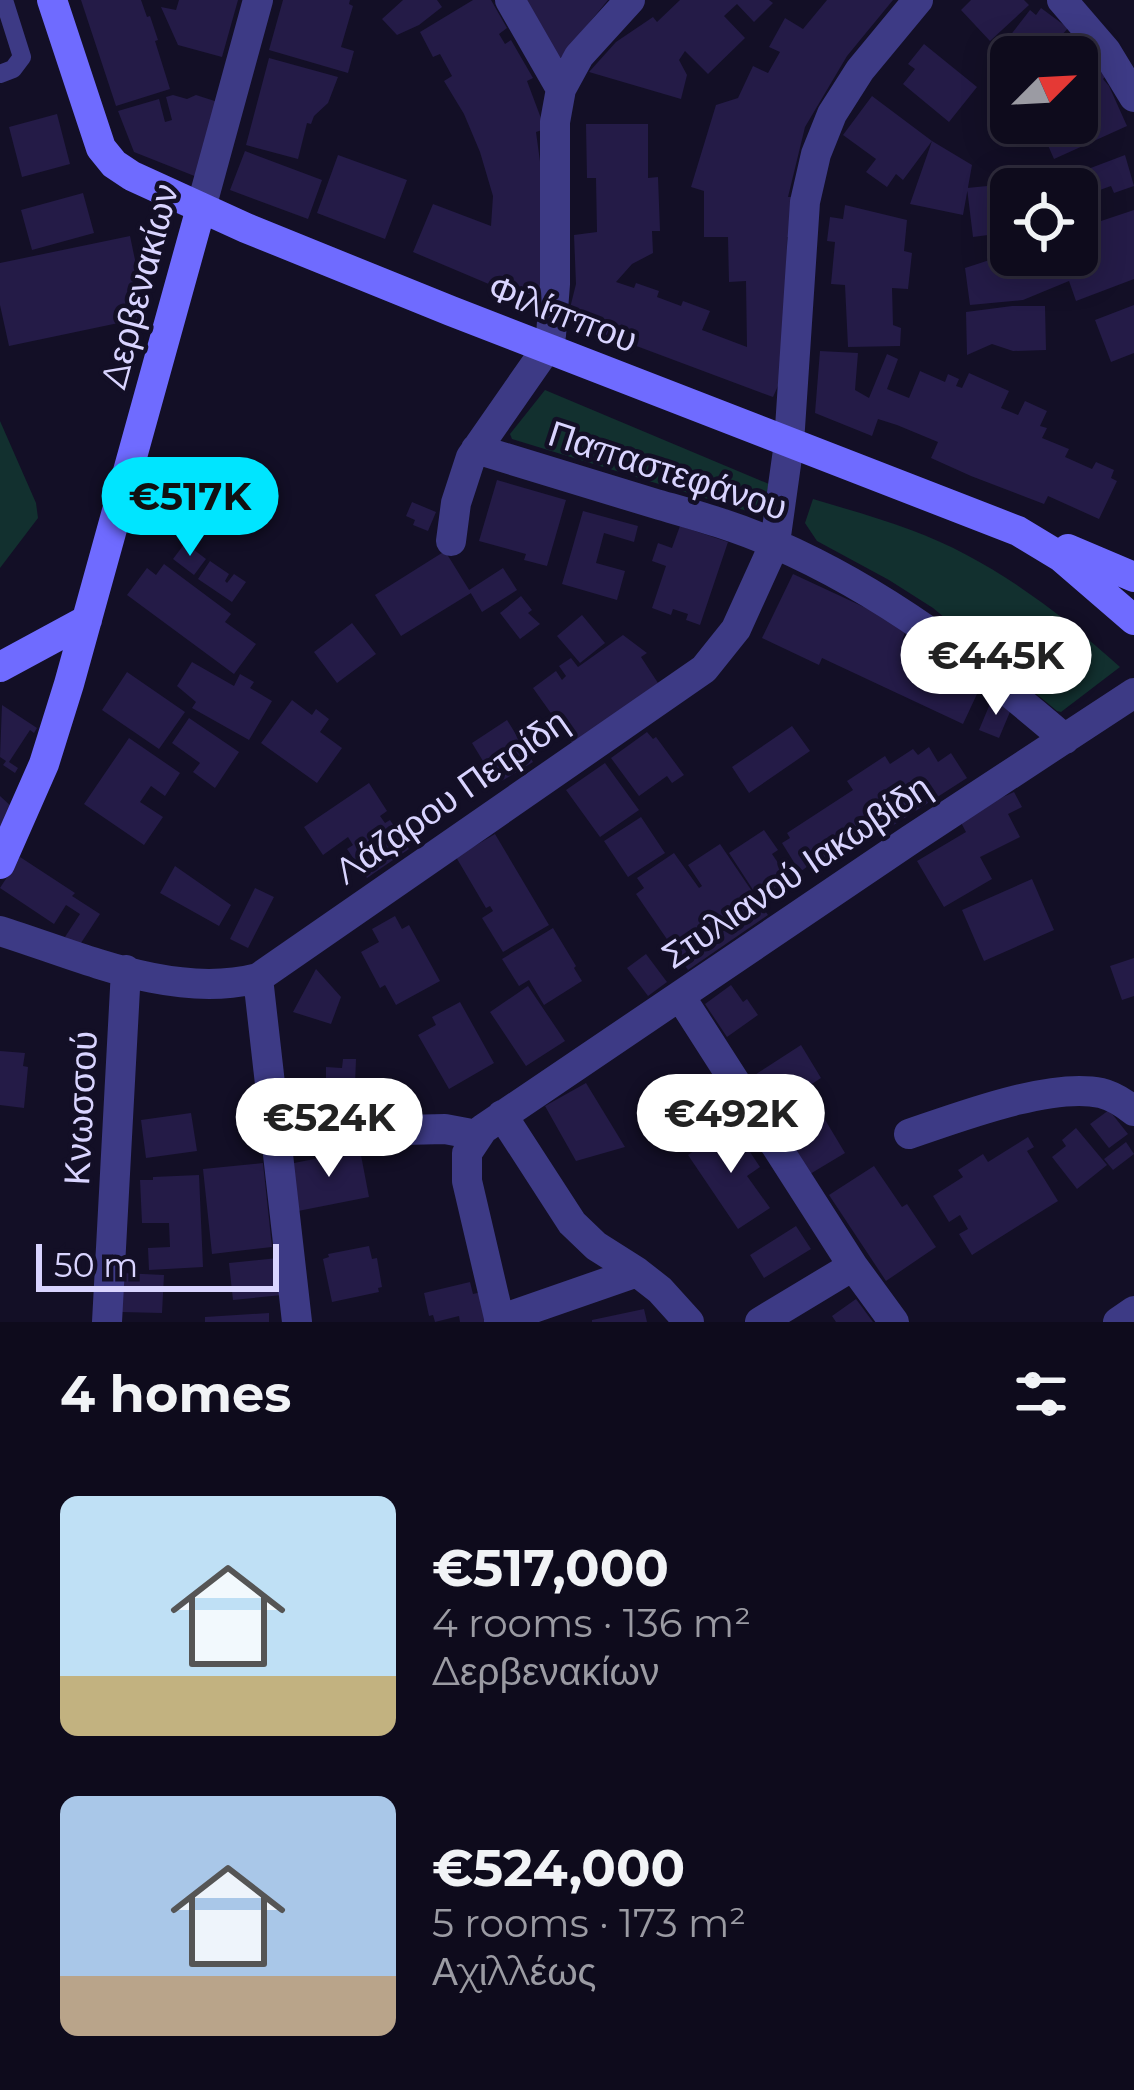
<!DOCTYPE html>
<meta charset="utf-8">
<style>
:root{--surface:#0e0b1c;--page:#171425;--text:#f1f3f6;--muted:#9b9ba3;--line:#2e2b3b;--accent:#00e5ff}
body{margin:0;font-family:Montserrat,sans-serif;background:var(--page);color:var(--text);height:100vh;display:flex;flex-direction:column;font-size:45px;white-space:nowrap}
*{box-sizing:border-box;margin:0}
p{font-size:39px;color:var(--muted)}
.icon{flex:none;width:66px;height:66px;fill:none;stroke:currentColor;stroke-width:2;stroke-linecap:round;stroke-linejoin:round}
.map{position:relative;height:1322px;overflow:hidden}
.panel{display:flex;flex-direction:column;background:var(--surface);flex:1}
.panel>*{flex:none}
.needle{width:78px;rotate:66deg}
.fabs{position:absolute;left:990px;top:36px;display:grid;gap:24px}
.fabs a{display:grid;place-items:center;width:108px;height:108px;border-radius:18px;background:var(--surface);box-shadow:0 6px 30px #0003,0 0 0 3px var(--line);font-size:60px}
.scale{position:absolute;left:36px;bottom:30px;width:243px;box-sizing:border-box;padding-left:12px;border:6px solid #d9d4ff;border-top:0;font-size:33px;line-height:42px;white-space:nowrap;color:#d9d4ff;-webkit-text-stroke:9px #130f26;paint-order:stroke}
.price{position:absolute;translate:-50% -102px;padding:0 27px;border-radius:42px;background:#fff;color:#222;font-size:39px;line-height:78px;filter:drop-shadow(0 3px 6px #0008)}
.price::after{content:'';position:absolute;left:50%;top:72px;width:36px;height:27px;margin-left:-18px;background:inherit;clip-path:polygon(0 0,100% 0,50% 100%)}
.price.on{background:var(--accent);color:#111}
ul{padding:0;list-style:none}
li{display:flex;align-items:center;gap:36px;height:300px;padding:0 60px}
li span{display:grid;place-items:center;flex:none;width:336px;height:240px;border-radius:18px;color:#555}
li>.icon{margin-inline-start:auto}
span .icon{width:144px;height:144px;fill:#fffc;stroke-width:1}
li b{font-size:51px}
h2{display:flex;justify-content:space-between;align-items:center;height:144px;padding:0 60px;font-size:51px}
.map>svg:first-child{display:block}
</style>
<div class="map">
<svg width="1134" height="1322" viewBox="0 0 1134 1322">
<rect width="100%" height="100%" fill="#130f26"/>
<path fill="#12302f" d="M545 390 769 484 760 515 512 439 510 434Z
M0 421 36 503 38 518 0 568Z
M813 499C846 509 879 518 911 530 990 559 1058 611 1120 667L1061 712 1057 711 933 608 889 580 817 541 805 523Z"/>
<path fill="#241b47" d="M81 0H141L147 17 150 16 158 40 155 41 170 89 116 106Z
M179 0H238L222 57 178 45 161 7 176 10Z
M283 0H350L349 4 353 6 341 47 354 51 348 73 269 50Z
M403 0H437L442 7 419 25 397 35 382 19Z
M473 0H491L507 28 499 34 505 44 511 40 533 78 527 81 545 129 536 132 544 191 547 295 510 293 413 252 433 204 491 226 493 196 480 152 464 114 444 81 452 76 440 54 433 57 420 32Z
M523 0H608L557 62Z
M680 0H769L773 3 754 22 737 4 724 16 745 38 708 74 685 51 679 60 687 75 681 99 589 72 616 42 653 17 657 22Z
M827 0H893L847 56 805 127 788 197H797V237H787L786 368 773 397 567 320 576 284 574 235 597 232 596 178H587L586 124H648V178L658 177 660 231H652L653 253 632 264 616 282 634 288 636 283 659 291 657 297 681 306 683 301 710 311 702 330 747 347 746 281 729 282 728 237H704V191L691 187 716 105 738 98 753 66 768 73 780 52 769 47 785 18 803 29Z
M971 0H1024L1029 5 990 41 961 10Z
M1041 8 1068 28 1062 35 1071 43 1077 37 1109 73 1103 79 1109 86 1127 126 1054 159 1043 134 1026 144 1005 126 1011 117V123H1077V57H1011V74L992 59 1030 10 1036 15Z
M924 44 977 87 949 122 903 84 915 69 908 64Z
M269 58 338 77 328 103 314 116 311 124 307 123 298 159 246 145Z
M173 95 187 99 196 95 224 104 197 177 134 152 118 111 159 99 165 122 172 120 166 97Z
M872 96 932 141 903 180 896 174 887 187 866 172 876 159 843 135Z
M57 114 70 164 22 177 9 127Z
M932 141 972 165 963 215 910 204Z
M245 151 322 180 308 219 230 190Z
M338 155 407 180 385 239 317 213Z
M1125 155 1134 186 1114 193 1111 186 1097 191 1088 169Z
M1060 165 1066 189H1027L1023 175Z
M1018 183V189H1011V232L973 237 967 188Z
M83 193 94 233 32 250 21 210Z
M845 205 907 220 904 251 912 253 908 289 892 288 893 325 901 328 900 346 848 347 845 285 831 284 835 242 827 241 830 217 843 219Z
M1134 210V279L1076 301 1069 281 1023 300 970 305 965 268 1011 253 1077 255V229Z
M130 236 147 317 9 346 0 305V263Z
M1134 305V353L1111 362 1095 320Z
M1012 306H1045L1046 350 1013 351 992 344 967 355 966 312Z
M820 351 858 353 855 390 869 398 887 354 898 359 887 389 909 398 920 371 945 382 948 374 959 379 956 386 962 388 969 373 1009 391 1001 408 1018 415 1025 401 1047 411 1040 426 1047 428 1042 438 1069 449 1065 457 1092 469 1096 462 1114 470 1111 478 1117 481 1099 519 1048 496 1044 504 971 476 931 458 938 442 897 425 878 419 872 436 815 413Z
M497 480 566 500 547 566 524 560 526 554 479 541Z
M412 502 436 512 428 531 413 525 415 520 406 516Z
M583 511 638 526 634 542 604 533 596 563 625 571 617 600 562 584Z
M680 526 728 542 700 625 686 620 688 614 673 609 671 615 652 608 666 566 652 561 658 543 672 548Z
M185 543 206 559 194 575 173 559Z
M445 551 471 593 401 636 375 595Z
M210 561 229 574 225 581 227 583 234 574 246 582 232 602 198 579Z
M164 564 231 614 225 622 256 644 234 674 127 595 147 568 156 575Z
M503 568 517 590 482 612 469 590Z
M793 574 907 627 902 640 984 679 963 724 822 658 819 665 762 638Z
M521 596 532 610 528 613 540 624 520 639 500 613Z
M582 615 605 643 580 663 557 636Z
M352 623 376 654 337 683 314 652Z
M623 635 647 653 641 657 658 683 573 744 533 688 556 671 562 680 566 676 559 666 571 658 578 667Z
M192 662 234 686 240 674 254 682 250 688 272 701 249 740 192 708 196 702 177 686Z
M127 672 185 712 159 749 102 710Z
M992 699 1012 707 999 738 979 730Z
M292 700 312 715 316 709 329 719 320 732 342 748 317 783 261 743Z
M2 705 37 728 34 733 30 730 9 762 18 768 15 773 3 765 6 761 0 757Z
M189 718 239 752 215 788 193 772 200 763 172 743Z
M507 720 533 762 497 784 472 743Z
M792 726 810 751 749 793 732 767Z
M647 732 653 739 656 737 684 775 672 783 667 776 639 796 611 758Z
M129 738 180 773 165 796 151 786 140 802 163 817 144 845 84 804Z
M929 747 938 762 951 753 967 778 814 876 808 866 800 872 782 843 790 838 787 833 853 790 847 781 885 756 890 764 913 749 918 755Z
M605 763 639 810 600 837 566 790Z
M369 783 387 811 380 816 385 823 390 820 409 849 367 878 347 849 353 845 348 837 323 855 304 827Z
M1014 792 1022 807 1008 814 1020 837 980 857 992 879 944 907 917 861 966 832 958 817Z
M0 796 12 807 0 829Z
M641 817 665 853 628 877 604 841Z
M764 830 778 850 772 854 789 879 759 899 729 853Z
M495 834 549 925 503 952 482 918 493 911 490 906 486 908 456 857Z
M720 844 768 915 688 970 636 894 644 888 637 878 674 853 699 888 702 886 688 865Z
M20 857 75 893 72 896 100 914 79 946 65 937 80 914 66 905 54 924 0 888Z
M175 866 231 905 219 926 160 893Z
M1032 879 1054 930 984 961 962 910Z
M255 888 274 897 248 948 230 939Z
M395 916 402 929 409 925 440 981 396 1005 385 985 380 988 361 952 379 942 372 929Z
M553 928 576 966 574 968 582 981 544 1005 529 980 519 986 502 959Z
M646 954 667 982 648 996 627 968Z
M1134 958V996L1122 1000 1110 966Z
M316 969 341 997 331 1024 293 1012Z
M731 985 743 1002 747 999 758 1015 727 1037 705 1004Z
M528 986 565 1041 526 1066 490 1012Z
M460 1002 494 1063 449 1089 418 1035 436 1025 432 1017Z
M801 1045 821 1078 804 1089 810 1099 777 1120 750 1078Z
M0 1051 25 1053 23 1066 28 1067 24 1108 0 1105Z
M343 1059H356L355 1085 326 1084V1067L342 1068Z
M586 1083 625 1147 576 1161 545 1106Z
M1109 1110 1128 1134 1109 1148 1090 1124Z
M191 1113 197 1151 146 1158 141 1120Z
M824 1118 845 1153 810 1174 789 1139Z
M732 1125 760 1167 747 1176 770 1208 738 1229 688 1155Z
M1076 1128 1107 1165 1077 1189 1052 1157 1066 1146 1062 1140Z
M1028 1137 1034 1147 1027 1151 1058 1201 972 1255 959 1234 968 1229 960 1215 949 1222 933 1196 963 1177 958 1170 983 1154 988 1162Z
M1126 1142 1134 1154 1113 1170 1104 1159Z
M360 1150 369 1197 298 1211 289 1164Z
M263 1163 272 1247 212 1254 203 1169Z
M874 1166 902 1207 907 1204 936 1247 886 1281 829 1195Z
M199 1175 203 1267 149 1270 148 1248 170 1247 169 1223H142L140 1180H153V1177Z
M796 1226 811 1249 764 1278 750 1255Z
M369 1246 372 1259 377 1258 382 1287 378 1288 379 1292 332 1302 323 1259 329 1257 328 1254Z
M278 1258 282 1295 233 1300 229 1263Z
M122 1273 164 1275 162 1313 121 1312Z
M470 1282 473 1294 482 1292 489 1322H460L459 1316 435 1322 433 1315 429 1316 424 1293Z
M856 1299 873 1322H836L832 1316Z
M644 1309 647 1322H592V1320Z
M269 1313V1322H205V1317Z"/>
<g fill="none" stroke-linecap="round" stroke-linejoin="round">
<path stroke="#3d3a85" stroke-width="18" d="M0 74 13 69 22 57 4 0"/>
<path stroke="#3d3a85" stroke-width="30" d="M510 0 561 89
M1062 0 1106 51 1134 97
M201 208 258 0
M476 449C535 467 594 485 653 503 694 515 736 526 775 544 885 592 974 661 1065 739
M451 541 456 503 471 457 542 355 551 335 555 284V122L561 89 579 56 630 0
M0 931C80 956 173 1000 258 978L704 669 736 629 775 543 789 443 805 202 816 154 832 114 860 70 918 0
M258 978 297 1322
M680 996 853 1266 894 1322
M502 1115 572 1223 596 1246 637 1272 660 1290 689 1322
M277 1133 445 1129 477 1135
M909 1134C959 1117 1051 1082 1101 1093 1114 1096 1124 1103 1134 1111
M499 1320 637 1272
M107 1322 126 970
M500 1322 467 1181V1153L483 1129 910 840 1134 693
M760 1322 853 1266
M1118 1322 1134 1311"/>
<path stroke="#6f6bff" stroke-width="30" d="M52 0 101 148 114 164 132 176 246 228 451 311 1018 531 1061 557 1134 620
M1068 549 1134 577
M0 667 87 620
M0 864 44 764 69 684 201 208"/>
</g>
<g text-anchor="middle" stroke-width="9" stroke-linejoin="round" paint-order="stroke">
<g font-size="36" fill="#d9d4ff" stroke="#130f26">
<text transform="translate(139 286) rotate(-75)" y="13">Δερβενακίων</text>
<text transform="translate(563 313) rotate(21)" y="13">Φιλίππου</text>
<text transform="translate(668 470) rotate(18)" y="13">Παπαστεφάνου</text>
<text transform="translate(451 796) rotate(-35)" y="13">Λάζαρου Πετρίδη</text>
<text transform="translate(796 871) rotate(-34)" y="13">Στυλιανού Ιακωβίδη</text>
<text transform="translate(80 1108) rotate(-87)" y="13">Κνωσσού</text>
</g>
</g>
</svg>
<div class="fabs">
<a><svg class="needle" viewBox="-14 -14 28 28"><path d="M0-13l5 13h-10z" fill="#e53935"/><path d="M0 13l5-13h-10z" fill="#9b9ba3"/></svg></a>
<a><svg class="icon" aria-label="locate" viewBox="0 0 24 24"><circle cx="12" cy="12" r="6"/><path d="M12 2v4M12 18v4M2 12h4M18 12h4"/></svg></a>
</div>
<div class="scale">50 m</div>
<b class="price on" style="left:190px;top:559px">€517K</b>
<b class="price" style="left:996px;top:718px">€445K</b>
<b class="price" style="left:731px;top:1176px">€492K</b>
<b class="price" style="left:329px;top:1180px">€524K</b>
</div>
<section class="panel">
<h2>4 homes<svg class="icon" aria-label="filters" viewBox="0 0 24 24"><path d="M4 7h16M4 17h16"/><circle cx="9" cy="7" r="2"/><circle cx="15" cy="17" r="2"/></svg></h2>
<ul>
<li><span style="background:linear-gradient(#bfe0f5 75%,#c2b280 0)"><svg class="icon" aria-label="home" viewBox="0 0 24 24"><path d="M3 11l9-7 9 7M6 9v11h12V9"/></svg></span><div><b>€517,000</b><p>4 rooms · 136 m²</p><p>Δερβενακίων</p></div></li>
<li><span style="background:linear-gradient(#a9c7e8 75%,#b9a48a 0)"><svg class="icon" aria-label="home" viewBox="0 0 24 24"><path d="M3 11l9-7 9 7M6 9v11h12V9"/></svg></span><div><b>€524,000</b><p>5 rooms · 173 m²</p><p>Αχιλλέως</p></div></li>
</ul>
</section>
